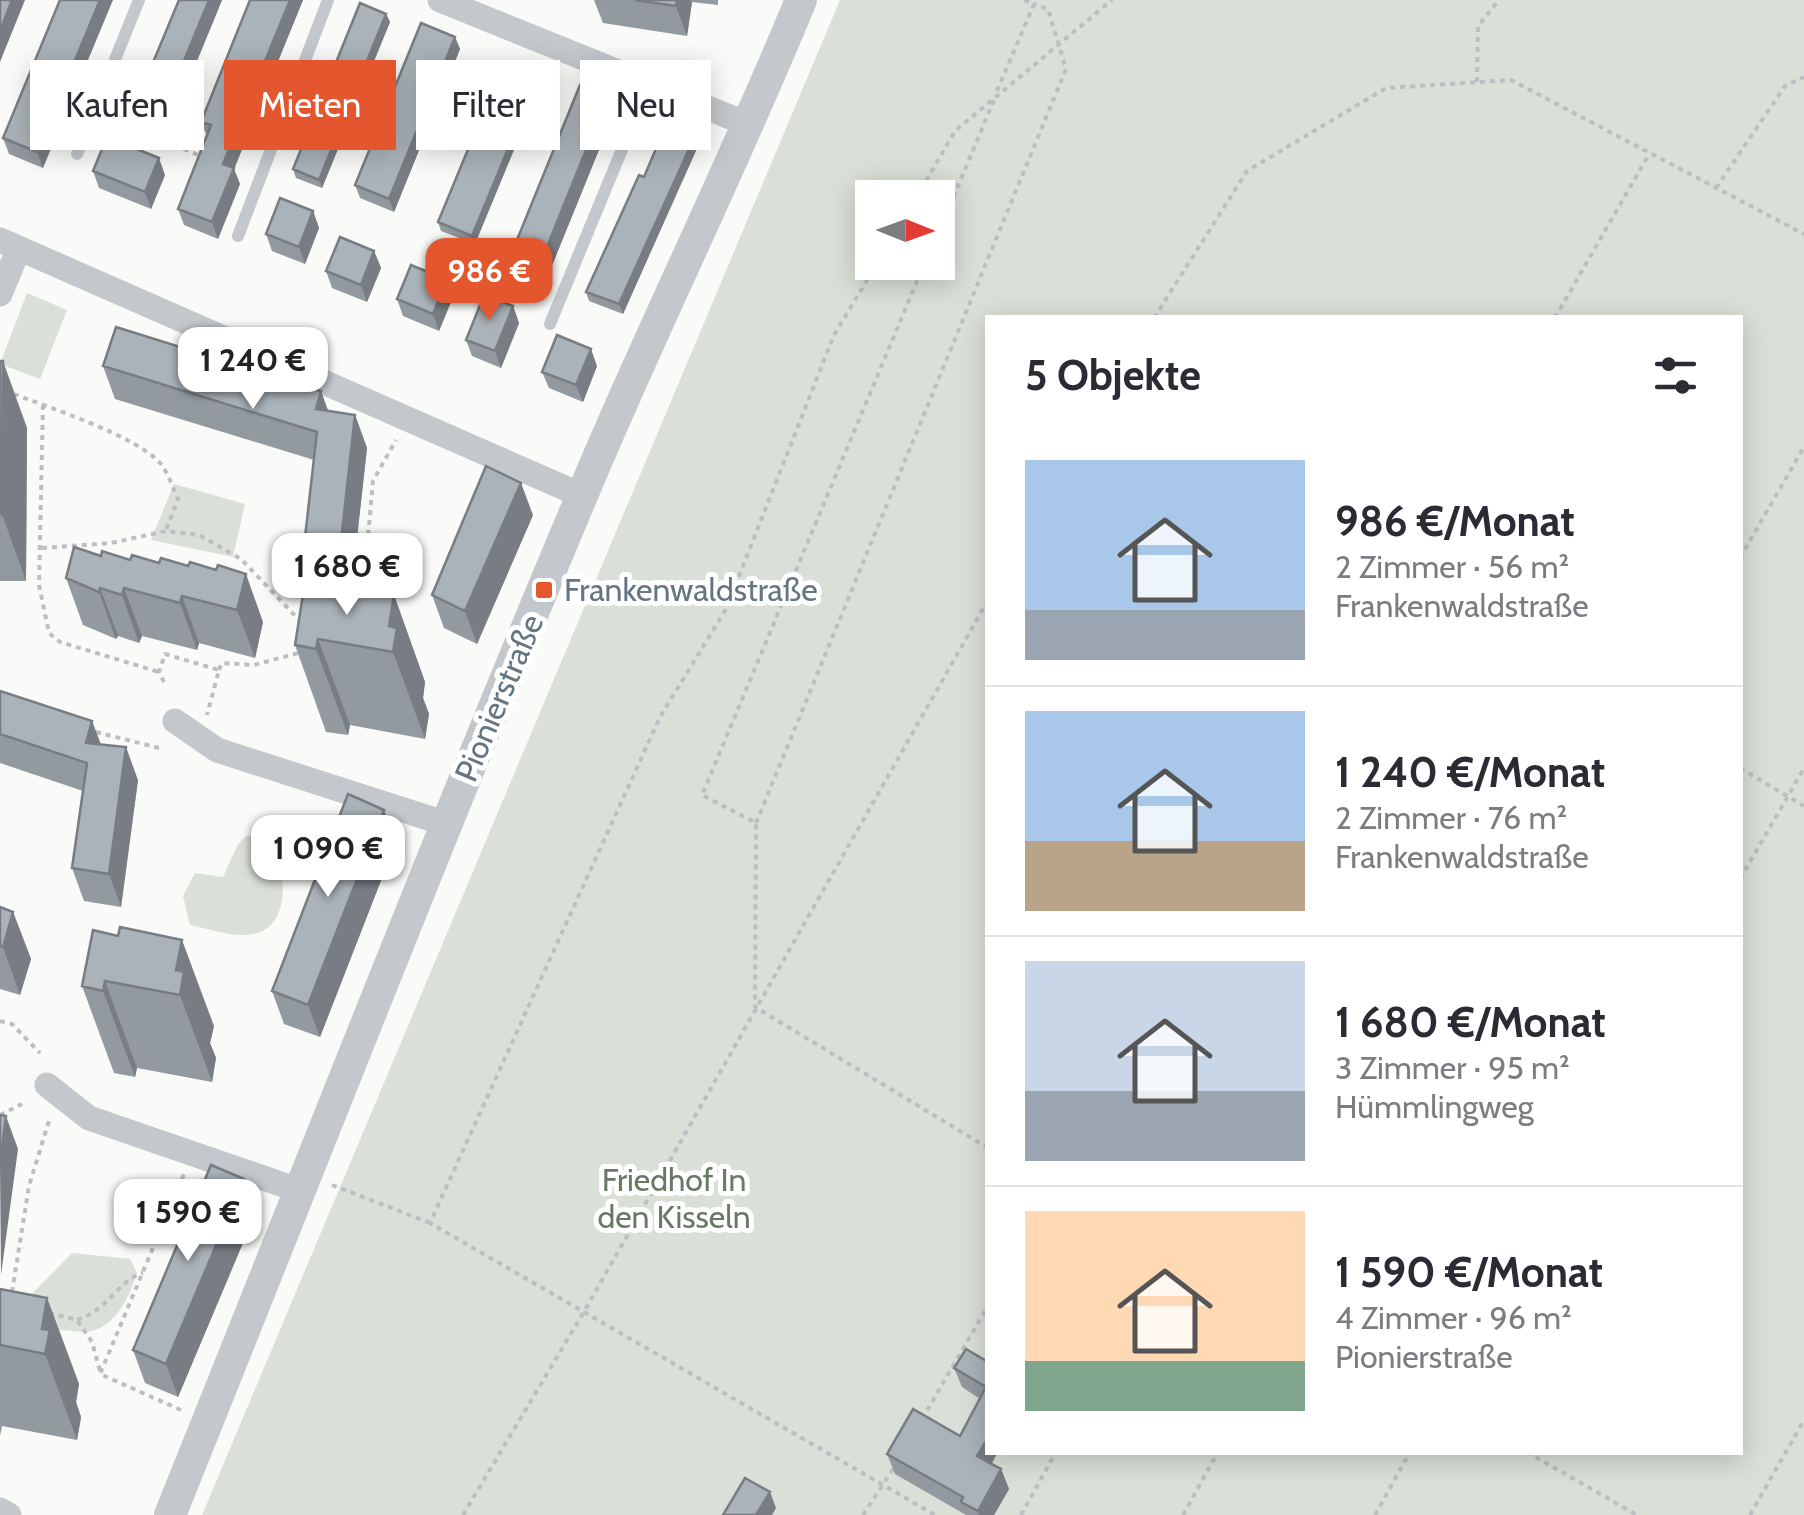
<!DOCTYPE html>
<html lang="de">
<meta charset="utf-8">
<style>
:root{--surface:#fff;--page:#f7f7f7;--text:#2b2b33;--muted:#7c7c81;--line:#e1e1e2;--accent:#e4572e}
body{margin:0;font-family:Cabin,sans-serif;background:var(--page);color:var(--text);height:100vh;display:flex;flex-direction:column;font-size:38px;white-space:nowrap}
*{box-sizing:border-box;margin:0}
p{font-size:32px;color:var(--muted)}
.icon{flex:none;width:55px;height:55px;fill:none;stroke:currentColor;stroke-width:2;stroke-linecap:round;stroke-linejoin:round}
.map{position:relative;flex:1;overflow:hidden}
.drawer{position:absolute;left:985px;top:315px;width:758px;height:1140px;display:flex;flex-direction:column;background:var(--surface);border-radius:0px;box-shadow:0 5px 25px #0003}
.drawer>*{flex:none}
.hud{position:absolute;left:30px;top:60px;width:805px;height:90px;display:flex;gap:20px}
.needle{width:65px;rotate:91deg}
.fabs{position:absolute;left:855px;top:180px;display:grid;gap:20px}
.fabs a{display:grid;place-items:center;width:100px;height:100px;border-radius:0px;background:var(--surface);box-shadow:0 5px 25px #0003;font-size:50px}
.price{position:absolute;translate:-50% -85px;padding:0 22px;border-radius:20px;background:#fff;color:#222;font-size:32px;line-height:65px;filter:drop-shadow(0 2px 5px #0008)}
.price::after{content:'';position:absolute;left:50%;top:60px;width:30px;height:22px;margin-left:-15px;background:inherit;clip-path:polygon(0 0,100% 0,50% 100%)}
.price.on{background:var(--accent);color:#fff}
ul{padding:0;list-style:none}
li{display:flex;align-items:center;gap:30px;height:250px;padding:0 40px}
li+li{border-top:2px solid var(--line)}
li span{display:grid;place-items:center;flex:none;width:280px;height:200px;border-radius:0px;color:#555}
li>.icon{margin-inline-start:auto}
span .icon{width:120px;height:120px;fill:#fffc;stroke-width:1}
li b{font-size:42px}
h2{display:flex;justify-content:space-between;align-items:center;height:120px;padding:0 40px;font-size:42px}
.tag{padding:0 35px;border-radius:0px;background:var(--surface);box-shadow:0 5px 25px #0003;font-size:35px;line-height:90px}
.tag.on{background:var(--accent);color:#fff}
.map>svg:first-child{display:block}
</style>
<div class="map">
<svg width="1804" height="1515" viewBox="0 0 1804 1515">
<rect width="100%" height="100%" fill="#fafaf8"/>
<path fill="#dadfd7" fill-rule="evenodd" d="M840 0H1804V1515H202ZM872 198H938V262H872ZM988 318H1740V1452H988Z
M27 293 67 310 40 379 0 364Z
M174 484 245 504 233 557 151 540Z
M257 835C263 840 270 845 274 852 287 878 289 926 254 934 235 938 209 929 190 925L183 896 195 873 223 877 238 844 246 836Z
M72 1253 130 1259 137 1273C130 1295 117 1325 92 1331 82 1333 69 1330 58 1330L28 1298Z"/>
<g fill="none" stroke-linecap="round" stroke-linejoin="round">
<path stroke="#bbbfc2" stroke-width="4" stroke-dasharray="5 5" stroke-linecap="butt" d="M1477 82 1478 26 1499 0
M997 91 1034 4 1024 0
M110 118 203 157
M1716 188 1785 86 1804 77
M916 198 955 131 1112 0
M938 234 994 100
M878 262 834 335 726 609 660 717 430 1223 935 1515
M925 262 702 795 756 823 755 1007 988 1148
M1154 318 1247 171 1386 88 1511 80 1804 234
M1555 318 1649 154
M14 394C50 408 137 436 161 464 168 473 173 488 178 499L166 530
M43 405 39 585 49 633 60 642 159 672
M42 548 111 543 166 531 199 535 241 559 302 623
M1740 558 1804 447
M354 593 367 548 373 481 396 440
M219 670 222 663 254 665 302 652
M164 682 159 672 165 654 219 670 207 715
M96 732 159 748
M1740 768 1804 806
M756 823 1066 69 1048 9 1034 4
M1740 879 1804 768
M0 1021 12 1024 40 1053
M0 1115 22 1104
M332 1185 430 1223
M12 1292 29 1186 49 1121
M49 1313 77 1320 92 1342 100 1371
M77 1320C109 1310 118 1280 143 1273
M181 1410 100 1374 184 1174
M922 1419 988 1306
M1527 1452 1637 1515
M463 1515 585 1310 988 600
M863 1515 895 1466
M1021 1515 1056 1452
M1183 1515 1218 1452
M1375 1515 1410 1452
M1750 1515 1804 1420"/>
<path stroke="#c3c8cc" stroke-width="12" d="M77 154 139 0
M238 236 328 0
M550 324 649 84"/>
<path stroke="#c3c8cc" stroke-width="25" d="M440 0 750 125
M0 240 583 496
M0 294 19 248
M175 721 217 750 447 824
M47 1085 89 1118 301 1191
M0 1510 9 1515"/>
<path stroke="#c3c8cc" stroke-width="32" d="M170 1515C312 1163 449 809 597 460 663 306 737 156 801 0"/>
</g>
<path fill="#929a9f" d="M60 0 43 168 9 154 3 138Z
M179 0H222L169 129 143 118 137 101Z
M250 0H303L234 169 240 184 218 239 184 225 178 209 207 136 201 122Z
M594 0H718V5L692 2 687 36 603 23Z
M386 14 390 22 322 188 296 178 293 169Z
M455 37 460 49 394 212 360 198 355 185Z
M580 85 618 115 611 132 607 130 540 295 512 284 506 267Z
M534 86 537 94 475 244 441 231 438 222Z
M695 136 698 146 623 314 589 301 586 292 644 177Z
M93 171 165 175 151 209 99 188Z
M313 211 319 228 305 264 272 251 266 234Z
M374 251 381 268 367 302 332 288 326 271Z
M453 297 439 331 403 316 397 299Z
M513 306 519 323 501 368 472 356 466 340Z
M0 361 27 428 26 581H0Z
M103 366 355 415 367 448 353 574 317 570 305 537 314 460 115 399Z
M597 366 583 402 549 388 542 372Z
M533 515 477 644 444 628 432 595Z
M102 551 263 622 255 658 199 643 197 650 142 636 139 643 118 636 116 639 83 625 66 578 101 556Z
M330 593 394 595 425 682 423 698 429 714 425 739 350 725 348 735 326 732 295 645Z
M0 691 92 721 101 744 138 780 121 907 84 901 72 868 83 791 0 763Z
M384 810 396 842 320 1037 284 1024 272 991Z
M0 907 13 912 31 959 20 995 0 989Z
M118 936 214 1026 210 1043 216 1058 212 1082 137 1068 135 1077 114 1073 82 986Z
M256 1212 178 1397 145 1383 133 1350Z
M0 1289 47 1298 79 1384 76 1402 81 1417 77 1440 2 1426 0 1436Z
M988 1362 992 1464 1001 1469 1009 1489 994 1515H966L895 1474 887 1454 960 1436 980 1399 962 1387 954 1368Z"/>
<path fill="#777d82" d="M12 0H25L0 62V31Z
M100 0H113L43 168 37 152Z
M209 0H222L169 129 163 112Z
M290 0H303L234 169 240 184 218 239 212 222 223 164Z
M677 0H691L692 2 687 36 676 6Z
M386 14 390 22 322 188 319 180Z
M455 37 460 49 394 212 389 199Z
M534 86 537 94 475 244 472 236Z
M612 98 618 115 611 132 605 115Z
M601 113 607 130 540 295 534 279Z
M695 136 698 146 623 314 619 304Z
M159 158 165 175 151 209 145 192Z
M313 211 319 228 305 264 299 247Z
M374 251 381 268 367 302 361 285Z
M447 280 453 297 439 331 433 314Z
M513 306 519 323 501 368 495 351Z
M591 349 597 366 583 402 576 385Z
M3 361 27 428 26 581 2 514Z
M321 391 333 424 316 409Z
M355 415 367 448 353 574 341 541Z
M521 483 533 515 477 644 465 611Z
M246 574 263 622 255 658 237 610Z
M100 588 118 636 116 639 99 592Z
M124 588 142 636 139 643 122 595Z
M394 595 425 682 423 698 429 714 425 739 393 652 389 626Z
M182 596 199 643 197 650 180 603Z
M318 639 350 725 348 735 316 649Z
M92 721 104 754 86 743Z
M126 747 138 780 121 907 109 874Z
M384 810 396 842 320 1037 308 1005Z
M13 912 31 959 20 995 3 947Z
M182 940 214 1026 210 1043 216 1058 212 1082 180 995 176 970Z
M105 981 137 1068 135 1077 103 991Z
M6 1116 18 1149 1 1275 0 1164Z
M244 1179 256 1212 178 1397 166 1364Z
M47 1298 79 1384 76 1402 81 1417 77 1440 45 1354 42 1329Z
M988 1438V1452H998L985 1476 977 1456Z
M1001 1469 1009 1489 994 1515H979L978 1511Z
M770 1492 776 1508 772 1515H756Z"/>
<path fill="#aab3b9" stroke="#777d82" stroke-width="2.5" d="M0 0H12L0 31Z
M60 0H100L37 152 3 138Z
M179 0H209L163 112 137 101Z
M250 0H290L223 164 234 168 212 222 178 209 211 125 201 122Z
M635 0H677L676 6Z
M360 3 386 14 319 180 293 169Z
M421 23 455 37 389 199 355 185Z
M500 72 534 86 472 236 438 222Z
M580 85 612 98 605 115 601 113 534 279 506 267Z
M666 125 695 136 619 304 586 292 639 175 644 177Z
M107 137 159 158 145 192 93 171Z
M280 198 313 211 299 247 266 234Z
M340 237 374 251 361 285 326 271Z
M411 265 447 280 433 314 397 299Z
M484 295 513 306 495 351 466 340Z
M116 327 321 391 316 409 355 415 341 541 305 537 317 432 103 366Z
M557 335 591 349 576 385 542 372Z
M0 361H3L2 514H0Z
M486 466 521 483 465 611 432 595Z
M74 547 101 556 102 551 130 560 132 555 159 563 161 558 188 566 190 562 216 570 218 565 246 574 237 610 182 596 180 603 124 588 122 595 100 588 99 592 66 578Z
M332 584 394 595 389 626 397 628 393 652 318 639 316 649 295 645 304 588 330 593Z
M0 691 92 721 86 743 126 747 109 874 72 868 87 763 0 734Z
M348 794 384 810 308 1005 272 991Z
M0 907 13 912 3 947 0 946Z
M120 927 182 940 176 970 184 972 180 995 105 981 103 991 82 986 93 930 118 936Z
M0 1115 6 1116 0 1164Z
M211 1165 244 1179 166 1364 133 1350Z
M0 1289 47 1298 42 1329 50 1330 45 1354 0 1345Z
M966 1349 988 1362V1438L977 1456 1001 1469 978 1511 961 1502 963 1497 887 1454 913 1409 960 1436 986 1387 954 1368Z
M745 1478 770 1492 756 1515H723Z"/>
<rect fill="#e4572e" stroke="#fff" stroke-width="4" x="534" y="580" width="20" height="20" rx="5"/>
<g text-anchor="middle" stroke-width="10" stroke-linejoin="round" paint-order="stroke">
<g font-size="32" fill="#657683" stroke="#fff" text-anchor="start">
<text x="564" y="601">Frankenwaldstraße</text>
</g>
<g font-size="32" fill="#657683" stroke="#fff">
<text transform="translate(499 698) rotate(-67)" y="11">Pionierstraße</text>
</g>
<g font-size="32" fill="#687a64" stroke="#fff">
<text x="674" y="1191">Friedhof In<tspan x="674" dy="37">den Kisseln</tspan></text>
</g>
</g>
</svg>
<div class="fabs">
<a><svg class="needle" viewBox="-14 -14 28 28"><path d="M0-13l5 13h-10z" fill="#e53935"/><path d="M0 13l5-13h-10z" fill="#7c7c81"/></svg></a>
</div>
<b class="price on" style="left:489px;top:323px">986 €</b>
<b class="price" style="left:253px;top:412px">1 240 €</b>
<b class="price" style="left:347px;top:618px">1 680 €</b>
<b class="price" style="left:328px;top:900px">1 090 €</b>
<b class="price" style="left:188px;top:1264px">1 590 €</b>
<div class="hud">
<a class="tag">Kaufen</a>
<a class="tag on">Mieten</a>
<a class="tag">Filter</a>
<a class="tag">Neu</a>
</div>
<section class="drawer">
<h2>5 Objekte<svg class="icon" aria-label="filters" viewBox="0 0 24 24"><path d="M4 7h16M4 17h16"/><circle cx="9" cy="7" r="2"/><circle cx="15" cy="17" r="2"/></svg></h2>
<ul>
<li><span style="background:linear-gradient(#a9c7e8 75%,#9aa5b1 0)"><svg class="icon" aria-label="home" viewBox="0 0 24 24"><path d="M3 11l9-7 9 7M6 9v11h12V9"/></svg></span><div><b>986 €/Monat</b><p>2 Zimmer · 56 m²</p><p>Frankenwaldstraße</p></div></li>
<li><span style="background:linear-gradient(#a9c7e8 65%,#b9a48a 0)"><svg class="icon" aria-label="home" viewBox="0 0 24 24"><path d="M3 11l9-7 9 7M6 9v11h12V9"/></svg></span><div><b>1 240 €/Monat</b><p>2 Zimmer · 76 m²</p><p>Frankenwaldstraße</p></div></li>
<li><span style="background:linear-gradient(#c9d6e8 65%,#9aa5b1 0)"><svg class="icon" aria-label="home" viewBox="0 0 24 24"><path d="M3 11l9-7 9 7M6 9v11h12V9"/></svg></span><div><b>1 680 €/Monat</b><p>3 Zimmer · 95 m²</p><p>Hümmlingweg</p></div></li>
<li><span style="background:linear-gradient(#ffd9b3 75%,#7fa58c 0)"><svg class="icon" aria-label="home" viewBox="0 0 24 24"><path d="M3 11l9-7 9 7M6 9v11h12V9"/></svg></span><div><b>1 590 €/Monat</b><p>4 Zimmer · 96 m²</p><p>Pionierstraße</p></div></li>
</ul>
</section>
</div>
